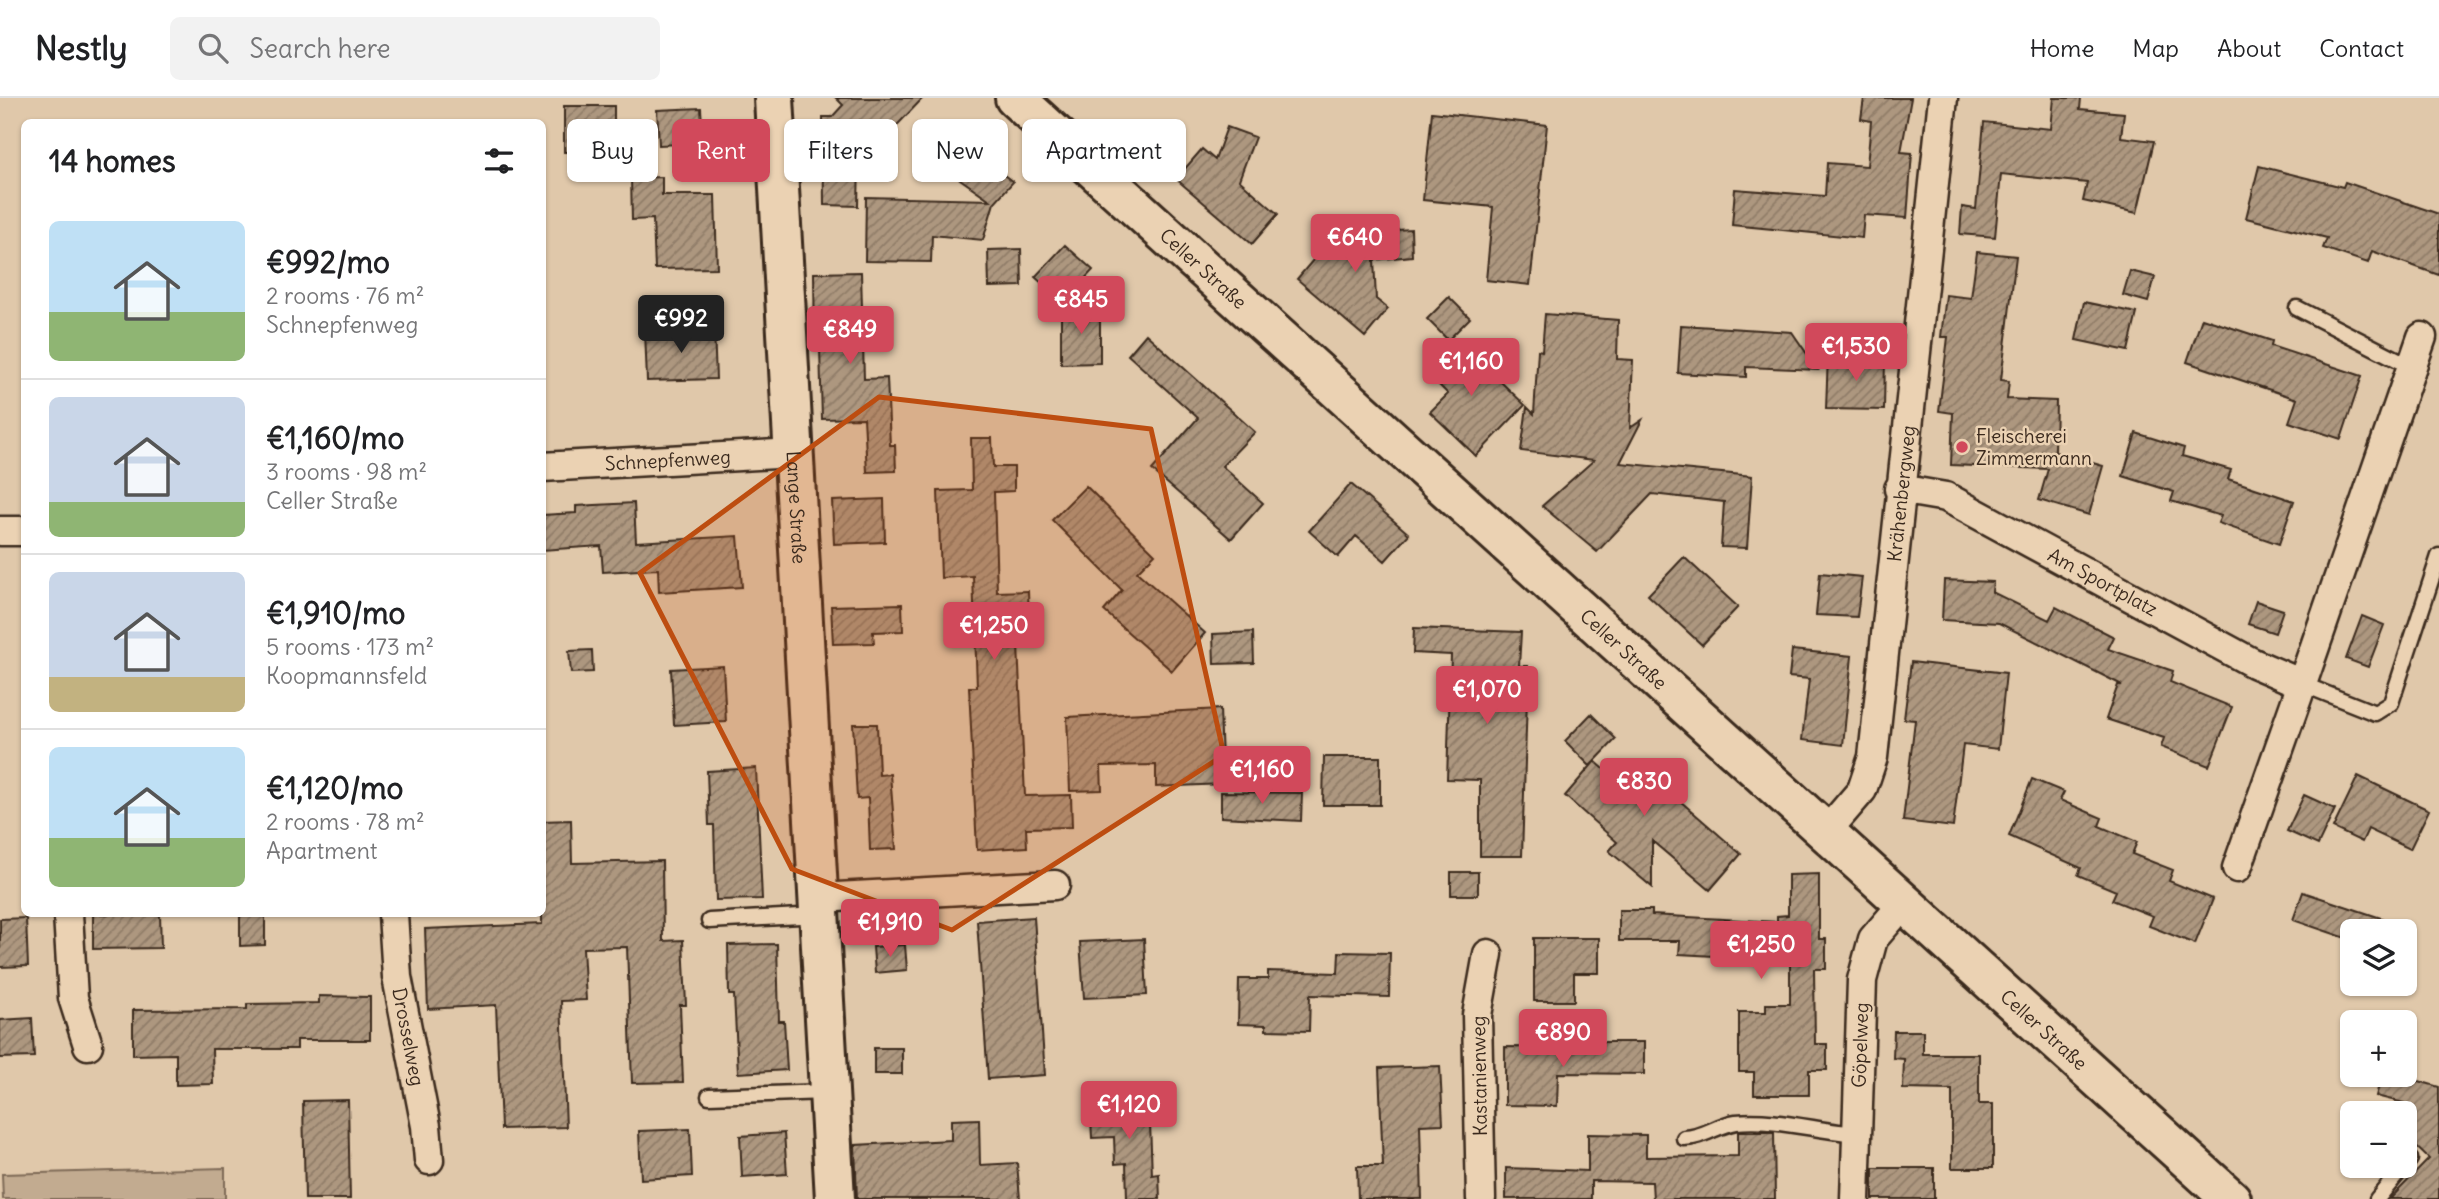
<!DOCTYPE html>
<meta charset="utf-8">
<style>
:root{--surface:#fff;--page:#f2f2f2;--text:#202124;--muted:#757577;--line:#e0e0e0;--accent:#d1495b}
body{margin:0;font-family:Delius,sans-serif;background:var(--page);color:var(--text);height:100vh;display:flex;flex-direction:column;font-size:26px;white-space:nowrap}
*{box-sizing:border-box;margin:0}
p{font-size:23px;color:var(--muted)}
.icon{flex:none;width:38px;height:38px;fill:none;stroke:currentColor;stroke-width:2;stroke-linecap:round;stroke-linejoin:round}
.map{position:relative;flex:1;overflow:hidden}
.details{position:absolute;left:21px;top:21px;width:525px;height:798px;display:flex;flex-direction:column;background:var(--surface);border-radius:10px;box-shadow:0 2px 5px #0004}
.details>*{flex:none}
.banner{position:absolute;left:567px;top:21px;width:665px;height:63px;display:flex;gap:14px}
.buttons{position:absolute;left:2340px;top:821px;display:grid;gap:14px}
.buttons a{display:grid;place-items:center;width:77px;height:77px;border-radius:10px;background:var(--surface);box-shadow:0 2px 5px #0004;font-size:35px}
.price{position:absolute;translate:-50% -60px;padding:0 16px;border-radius:7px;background:var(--accent);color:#fff;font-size:23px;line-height:46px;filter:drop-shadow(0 2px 4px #0008)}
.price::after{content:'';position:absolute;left:50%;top:42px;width:21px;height:16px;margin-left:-10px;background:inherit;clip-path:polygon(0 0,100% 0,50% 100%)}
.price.current{background:#222;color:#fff}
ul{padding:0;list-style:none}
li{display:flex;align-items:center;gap:21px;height:175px;padding:0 28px}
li+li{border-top:2px solid var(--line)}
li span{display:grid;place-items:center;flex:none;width:196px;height:140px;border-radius:10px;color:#555}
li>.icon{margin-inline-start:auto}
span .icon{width:84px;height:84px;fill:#fffc;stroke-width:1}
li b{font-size:30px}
h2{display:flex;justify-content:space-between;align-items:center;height:84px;padding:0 28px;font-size:30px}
.pill{padding:0 24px;border-radius:10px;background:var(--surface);box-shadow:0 2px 5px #0004;font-size:24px;line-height:63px}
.pill.current{background:var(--accent);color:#fff}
header{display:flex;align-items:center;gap:42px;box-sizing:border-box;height:98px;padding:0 35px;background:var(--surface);border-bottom:2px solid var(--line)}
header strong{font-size:33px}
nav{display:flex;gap:38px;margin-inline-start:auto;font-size:24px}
.search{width:490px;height:63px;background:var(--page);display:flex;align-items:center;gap:18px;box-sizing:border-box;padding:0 24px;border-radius:10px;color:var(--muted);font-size:26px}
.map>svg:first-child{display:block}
</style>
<header>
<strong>Nestly</strong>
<div class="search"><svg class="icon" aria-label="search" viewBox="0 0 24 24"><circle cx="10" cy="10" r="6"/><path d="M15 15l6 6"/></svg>Search here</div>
<nav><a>Home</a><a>Map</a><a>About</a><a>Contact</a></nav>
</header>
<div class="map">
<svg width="2439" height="1101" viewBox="0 0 2439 1101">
<defs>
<pattern id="building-hatch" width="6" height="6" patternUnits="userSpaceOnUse" patternTransform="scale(1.75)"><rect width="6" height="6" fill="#ad977f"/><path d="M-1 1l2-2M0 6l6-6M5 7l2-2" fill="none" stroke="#8e7b67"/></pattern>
</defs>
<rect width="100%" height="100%" fill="#e0c8aa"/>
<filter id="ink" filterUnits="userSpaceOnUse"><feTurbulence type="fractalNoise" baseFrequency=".0143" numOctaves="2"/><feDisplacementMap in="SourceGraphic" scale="14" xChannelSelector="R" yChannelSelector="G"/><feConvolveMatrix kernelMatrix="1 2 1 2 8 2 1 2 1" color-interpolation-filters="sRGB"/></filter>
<g filter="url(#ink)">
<path fill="#c2ab90" stroke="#7e6a57" stroke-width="2" d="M225 1070V1101H3L2 1076Z"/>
<path fill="url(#building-hatch)" stroke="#3b2a1e" stroke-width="2" d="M836 0H923L882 43 860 23 858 108 824 107 823 19H832L843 7Z
M1864 0H1911L1901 54 1912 55 1907 120 1864 117 1862 140 1732 127 1735 91 1825 98 1827 65 1867 68 1871 23 1861 21Z
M2054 0H2081L2080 11 2124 15 2121 39 2154 43 2137 115 2083 103 2087 85 2001 76 1995 139 1960 136 1962 109 1976 111 1984 24 2051 31Z
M564 8H614V54H564Z
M701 10 703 45 659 47 657 12Z
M1432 14 1547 27 1530 187 1486 182 1493 109 1423 102Z
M1227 29 1255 39 1239 82 1278 116 1252 146 1176 81 1202 51 1215 62Z
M971 52 1013 84 994 105 983 142 932 137 931 164 865 163 866 99 990 102 947 72Z
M2259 68 2343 89 2345 84 2439 116V177L2372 153 2368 165 2323 150 2327 140 2246 120Z
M662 79V97H715L717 170 655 171 653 121 632 122 631 80Z
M1411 131 1412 158 1374 162 1376 201 1388 211 1365 239 1297 181 1335 136Z
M1065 147 1093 172 1063 204 1035 179Z
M1021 151 1022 188 989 189 988 152Z
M1977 154 2016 158 2001 282 2009 283 2007 301 2056 303 2055 354 2103 368 2089 417 2039 402 2048 371 1951 367 1953 315 1939 313 1948 239H1941L1946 197 1971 200Z
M2130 173 2155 179 2148 204 2123 197Z
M861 174 864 281 887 280 890 347H895L896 373 867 374 864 320 822 321 820 250H815L814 175Z
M1449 199 1470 220 1448 242 1427 221Z
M2084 204 2137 215 2128 253 2076 242Z
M1100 210V265L1061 266V211Z
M1545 216 1618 222 1617 261 1633 262 1630 330 1642 322 1620 365 1752 378 1747 450 1721 449 1724 404 1652 396 1597 454 1542 408 1594 362 1521 353 1527 309 1534 316 1538 252 1542 253Z
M2202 220 2272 243 2271 248 2362 278 2341 341 2289 324 2297 301 2187 264Z
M1681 227 1792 234 1818 272 1746 269V279L1678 275Z
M714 231 716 281 647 283 645 233Z
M1146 236 1255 334 1222 368 1263 405 1231 441 1152 372 1198 320 1128 257Z
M1456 241 1525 307 1476 358 1430 314 1448 296 1424 272Z
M1828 256 1885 259 1884 312 1826 311Z
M2136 335 2184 350 2182 358 2231 372 2228 381 2294 403 2279 446 2218 425 2221 418 2171 403 2174 394 2123 378Z
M971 340H992L993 369H1014V393L994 394 997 494 1028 493 1030 547H1018L1025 698 1071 697 1072 729 1026 730 1027 749 977 752 969 589H977L973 478 941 480 938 393 972 392Z
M1351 386 1409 436 1385 463 1356 438 1338 459 1309 433Z
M1086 388 1155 456 1137 474 1205 535 1172 573 1104 513 1122 492 1052 422Z
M884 401 885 444 834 446 832 403Z
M634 405 636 444 738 438 742 489 659 494 658 471 603 474 601 448 542 452V417L576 415V408Z
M1684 459 1738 509 1702 547 1648 497Z
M1820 475 1862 479 1857 519 1816 517Z
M1944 482 1993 484 1992 494 2049 522 2056 509 2114 539 2108 551 2173 573 2170 584 2232 609 2209 668 2161 649 2164 640 2106 621 2118 587H2122L1999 525 1942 522Z
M2256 503 2283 512 2275 535 2248 526Z
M902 506 903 533 873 534 874 545 833 546 831 508Z
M2362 518 2384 527 2368 569 2346 561Z
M1414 530 1521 534 1519 568H1528L1522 758H1480V682L1447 681 1451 557 1413 555Z
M1253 534 1254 565 1214 566 1213 536Z
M592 552 593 574 571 575 569 553Z
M1792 552 1852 558 1843 647 1802 642 1809 581 1789 579Z
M1911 564 2006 575 1998 651 1963 647 1953 729 1903 723 1915 622 1904 621Z
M723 568 726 624 674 627 671 571Z
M1220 611 1223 686 1156 689V667L1101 668 1102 692 1070 693 1067 619Z
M1591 616 1616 641 1595 663 1647 709 1664 689 1741 756 1710 792 1652 743V789L1609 753 1617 744 1565 698 1595 663 1590 668 1565 643Z
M853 626H877L879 677 890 676 896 751 870 752 868 700 857 701Z
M1324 659H1380V707H1323Z
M756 670 762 801 716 802 714 727H709L707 673Z
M2358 678 2429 712 2410 751 2368 731 2362 744 2333 730Z
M2032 681 2064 694 2060 702 2102 720 2099 728 2137 744 2132 756 2173 772 2169 783 2213 801 2195 846 2149 828 2153 818 2112 802 2116 793 2078 777 2081 770 2009 738Z
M1221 694 1302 695 1301 723 1221 719Z
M2304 697 2335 711 2318 747 2287 733Z
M571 722 572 765 662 763 663 843 683 842 686 907H680L683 984 632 985 627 849 583 850 586 902 561 903 566 1029 501 1031 496 907 428 911 425 831 542 826V723Z
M1451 774H1478V797H1451Z
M1819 776V841H1826V871H1814L1815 946H1827V972H1809V997H1754V974H1739V914H1766V906H1790V862L1679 856 1680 843H1619V812H1652V817L1777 824V818L1788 817V777Z
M2303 794 2408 829V833H2352V842L2293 822Z
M93 816H160L161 850 93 851Z
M240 816H265V847L240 848Z
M1034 819 1045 977 988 981 977 823Z
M26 820 28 868 0 869V821Z
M1534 840H1599V875H1574V903H1534Z
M1144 841 1147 897 1084 900 1080 844Z
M777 846 779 923H784L787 972 738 975 734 897H729L728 847Z
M905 847 907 872 875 875 873 849Z
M1339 854 1390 855 1389 899 1310 897 1309 933 1266 932V927L1238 926 1239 881H1268V873L1338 875Z
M319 898 370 899V942H297V951H212L213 986 176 987V956L133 957V912L247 911V906L319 905Z
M32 920 34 959 0 960V922Z
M1894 933H1923V956H1979V1006H1993V1070H1952V992L1903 991 1904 961 1893 960Z
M1600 944H1644V976L1558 975 1557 1008 1505 1007V949L1600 950Z
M874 950H902V976H874Z
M1440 968 1443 1026 1420 1027 1422 1101H1358L1357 1068H1383L1379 970Z
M2382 976H2396L2439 989V1101H2390L2429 1061 2404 1037V1005L2376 998Z
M1149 999 1152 1077 1159 1076 1160 1101H1127L1126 1065 1115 1066 1114 1039 1092 1040 1090 1001Z
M348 1002 350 1101H305L303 1003Z
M979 1021 980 1067 1017 1065 1020 1101H857L855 1047 951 1042V1022Z
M690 1031 692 1078 641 1081 639 1033Z
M1738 1034H1774L1775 1101H1653L1652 1084 1591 1083V1101H1506V1070L1588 1073V1036L1646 1037V1059L1738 1058Z
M784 1035 787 1076 742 1079 740 1038Z
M1873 1070H1934V1101H1873Z"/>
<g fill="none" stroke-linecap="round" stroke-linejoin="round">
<defs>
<path id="service" d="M2297 210 2412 269
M2302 586 2375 615 2391 605 2439 458
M709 823 819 817
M709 998 826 994
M1684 1040C1703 1040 1717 1027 1736 1024 1776 1020 1817 1033 1857 1036
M2377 1101 2410 1061"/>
<g id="minor">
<path id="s1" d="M542 369 794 355"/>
<path id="s2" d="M1899 391 1946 399 2253 565 2302 586 2422 239"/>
<path d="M0 433H24"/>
<path id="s3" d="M1826 734 1862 692 1873 659 1943 0"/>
<path d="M2237 770 2302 586"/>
<path d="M819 800 1055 787"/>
<path d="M68 816 73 900 88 947"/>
<path id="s4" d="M393 816 397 879 426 1028 429 1062"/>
<path d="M1481 1101 1477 917 1488 856"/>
<path id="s5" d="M1855 1101 1862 882 1873 841 1904 805"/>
</g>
<g id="secondary">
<path id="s6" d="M774 0 835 1101"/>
</g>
<g id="primary">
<path id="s7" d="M1015 0 2231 1101"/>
</g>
</defs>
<use href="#service" stroke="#3b2a1e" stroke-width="19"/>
<use href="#minor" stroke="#3b2a1e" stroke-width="33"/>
<use href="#secondary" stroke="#3b2a1e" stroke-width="44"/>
<use href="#primary" stroke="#3b2a1e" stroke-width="44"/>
<use href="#service" stroke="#ebd2b3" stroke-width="14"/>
<use href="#minor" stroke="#ebd2b3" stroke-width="28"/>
<use href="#secondary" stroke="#ebd2b3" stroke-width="38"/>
<use href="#primary" stroke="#ebd2b3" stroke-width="38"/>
</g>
</g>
<path fill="#bd4d10" fill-opacity="0.2" stroke="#bd4d10" stroke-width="5" stroke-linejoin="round" d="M879 299 1151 331 1224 657 952 832 792 771 640 475Z"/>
<circle fill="#d1495b" stroke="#ebd2b3" stroke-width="2.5" cx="1962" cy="349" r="7"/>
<g text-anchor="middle" stroke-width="5" stroke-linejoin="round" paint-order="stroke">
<g font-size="19" fill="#3b2a1e" stroke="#ebd2b3">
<text dy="7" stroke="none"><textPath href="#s7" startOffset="254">Celler Straße</textPath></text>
<text dy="7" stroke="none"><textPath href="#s1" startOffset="126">Schnepfenweg</textPath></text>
<text dy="7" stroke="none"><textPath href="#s3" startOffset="355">Krähenbergweg</textPath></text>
<text dy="7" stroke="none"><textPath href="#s6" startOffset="410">Lange Straße</textPath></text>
<text dy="7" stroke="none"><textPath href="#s2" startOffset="226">Am Sportplatz</textPath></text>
<text dy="7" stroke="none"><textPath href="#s7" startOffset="821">Celler Straße</textPath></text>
<text dy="7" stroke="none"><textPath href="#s7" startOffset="1388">Celler Straße</textPath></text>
<text dy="7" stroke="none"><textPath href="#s4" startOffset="124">Drosselweg</textPath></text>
<text dy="7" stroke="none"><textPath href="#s5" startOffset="154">Göpelweg</textPath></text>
<text transform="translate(1479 978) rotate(-91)" y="7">Kastanienweg</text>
</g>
<g font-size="19" fill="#3b2a1e" stroke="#ebd2b3" text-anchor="start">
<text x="1976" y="345">Fleischerei<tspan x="1976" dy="22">Zimmermann</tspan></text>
</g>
</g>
</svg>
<div class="buttons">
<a><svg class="icon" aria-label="layers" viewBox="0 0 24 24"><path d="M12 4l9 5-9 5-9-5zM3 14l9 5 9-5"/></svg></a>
<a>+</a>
<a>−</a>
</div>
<b class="price" style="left:1355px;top:176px">€640</b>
<b class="price" style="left:1081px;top:238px">€845</b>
<b class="price current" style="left:681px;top:257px">€992</b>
<b class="price" style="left:850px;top:268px">€849</b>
<b class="price" style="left:1856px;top:285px">€1,530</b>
<b class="price" style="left:1471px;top:300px">€1,160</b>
<b class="price" style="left:994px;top:564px">€1,250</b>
<b class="price" style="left:1487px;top:628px">€1,070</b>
<b class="price" style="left:1262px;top:708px">€1,160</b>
<b class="price" style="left:1644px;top:720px">€830</b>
<b class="price" style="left:890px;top:861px">€1,910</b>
<b class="price" style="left:1761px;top:883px">€1,250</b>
<b class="price" style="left:1563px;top:971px">€890</b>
<b class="price" style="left:1129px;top:1043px">€1,120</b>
<div class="banner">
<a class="pill">Buy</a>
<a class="pill current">Rent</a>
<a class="pill">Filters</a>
<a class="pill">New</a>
<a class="pill">Apartment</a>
</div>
<section class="details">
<h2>14 homes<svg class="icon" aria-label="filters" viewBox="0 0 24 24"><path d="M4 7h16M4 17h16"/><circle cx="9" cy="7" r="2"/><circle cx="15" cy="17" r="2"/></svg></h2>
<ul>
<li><span style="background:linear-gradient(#bfe0f5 65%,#8fb573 0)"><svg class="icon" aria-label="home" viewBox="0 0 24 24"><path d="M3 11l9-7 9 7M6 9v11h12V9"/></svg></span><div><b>€992/mo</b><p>2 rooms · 76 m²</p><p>Schnepfenweg</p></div></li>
<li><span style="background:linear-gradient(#c9d6e8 75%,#8fb573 0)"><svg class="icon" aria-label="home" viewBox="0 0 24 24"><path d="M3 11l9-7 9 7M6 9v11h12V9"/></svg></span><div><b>€1,160/mo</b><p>3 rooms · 98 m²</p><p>Celler Straße</p></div></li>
<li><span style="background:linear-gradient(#c9d6e8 75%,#c2b280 0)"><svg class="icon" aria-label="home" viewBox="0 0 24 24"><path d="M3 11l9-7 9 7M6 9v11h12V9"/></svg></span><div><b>€1,910/mo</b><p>5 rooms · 173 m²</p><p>Koopmannsfeld</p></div></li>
<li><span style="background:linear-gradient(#bfe0f5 65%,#8fb573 0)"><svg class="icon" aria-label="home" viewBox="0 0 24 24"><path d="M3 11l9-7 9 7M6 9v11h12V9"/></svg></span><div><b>€1,120/mo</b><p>2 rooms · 78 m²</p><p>Apartment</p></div></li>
</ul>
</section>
</div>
